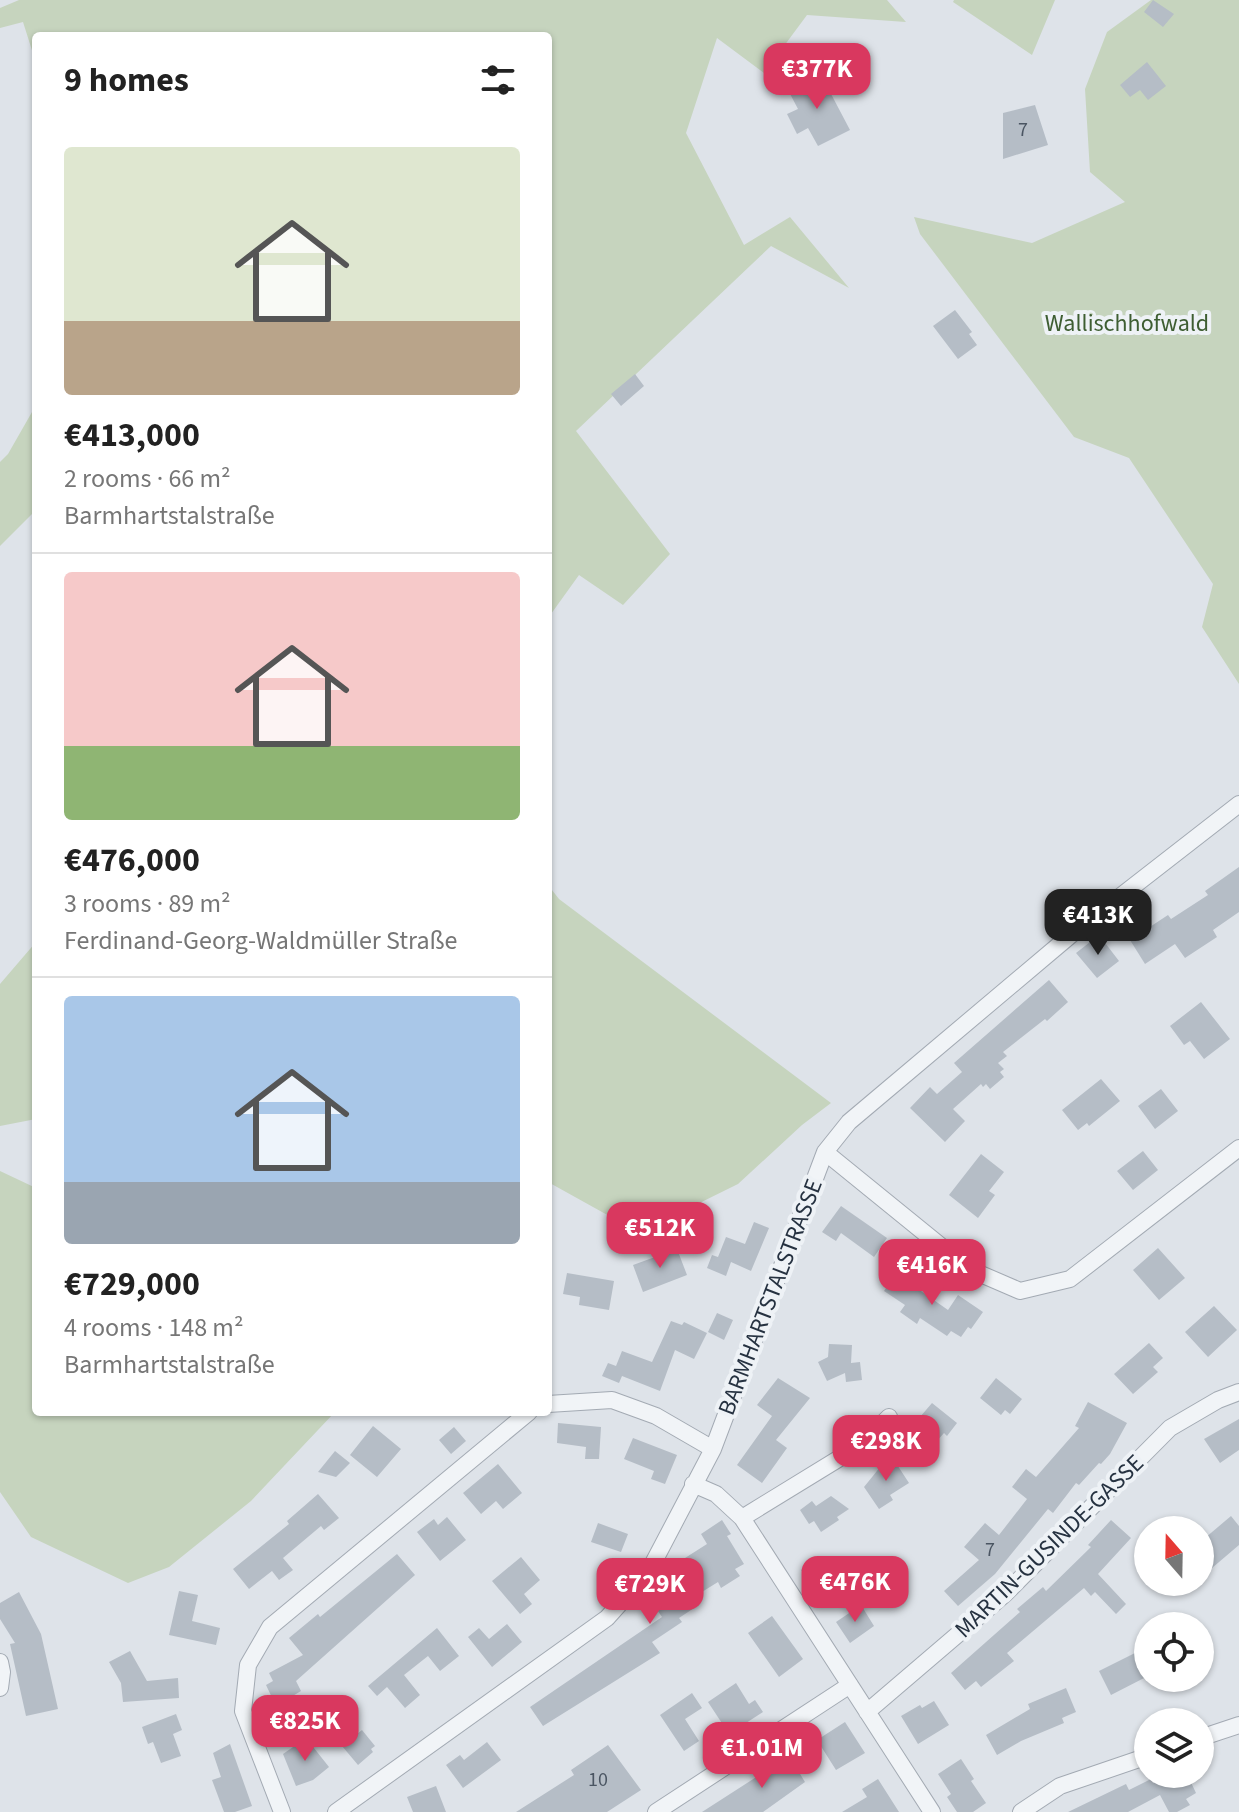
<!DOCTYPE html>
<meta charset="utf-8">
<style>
:root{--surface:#fff;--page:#f6f6f6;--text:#222;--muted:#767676;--line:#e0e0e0;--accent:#d9385f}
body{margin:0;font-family:"Source Sans 3",sans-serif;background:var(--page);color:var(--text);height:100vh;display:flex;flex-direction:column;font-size:30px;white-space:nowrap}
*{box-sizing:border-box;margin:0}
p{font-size:26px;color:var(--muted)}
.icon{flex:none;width:44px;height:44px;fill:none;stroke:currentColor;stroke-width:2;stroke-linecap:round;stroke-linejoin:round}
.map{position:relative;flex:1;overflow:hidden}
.drawer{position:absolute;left:32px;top:32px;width:520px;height:1384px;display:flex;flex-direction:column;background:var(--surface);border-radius:8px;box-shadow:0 2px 6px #0004}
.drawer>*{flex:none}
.needle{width:52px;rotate:340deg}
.buttons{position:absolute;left:1134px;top:1516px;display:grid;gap:16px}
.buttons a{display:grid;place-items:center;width:80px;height:80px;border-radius:50%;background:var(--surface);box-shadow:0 2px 6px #0004;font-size:40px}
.price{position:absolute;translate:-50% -68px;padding:0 18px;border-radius:16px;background:var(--accent);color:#fff;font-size:26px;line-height:52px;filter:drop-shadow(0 2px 4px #0008)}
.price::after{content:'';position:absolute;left:50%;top:48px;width:24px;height:18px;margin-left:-12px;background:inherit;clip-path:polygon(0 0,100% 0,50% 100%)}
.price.active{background:#222;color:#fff}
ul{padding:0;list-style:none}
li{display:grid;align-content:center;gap:16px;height:424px;padding:0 32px}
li+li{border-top:2px solid var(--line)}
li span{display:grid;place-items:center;height:248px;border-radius:8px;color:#555}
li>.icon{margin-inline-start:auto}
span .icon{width:144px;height:144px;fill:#fffc;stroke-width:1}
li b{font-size:34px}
h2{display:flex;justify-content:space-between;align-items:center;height:96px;padding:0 32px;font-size:34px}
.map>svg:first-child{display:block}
</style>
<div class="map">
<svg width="1239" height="1812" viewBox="0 0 1239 1812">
<rect width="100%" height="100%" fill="#dee3e9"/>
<path fill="#c6d4be" d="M19 0H887L906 22 807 15 764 73 717 38 686 133 744 245 790 217 849 288 771 246 576 431 670 554 623 605 579 575 551 614 548 612V36H36V63L23 22 0 28V8Z
M954 0H1055L1032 55 953 2Z
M1151 0H1239V684L1202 627 1213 584 1129 458 1074 437 920 234 914 217 1032 243 1125 202 1090 172 1085 89 1107 32Z
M36 405V510L0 546V462L8 454Z
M548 885 559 899 831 1103 802 1125 738 1184 661 1222 629 1227 548 1182Z
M36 942V1119L0 1126V984Z
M0 1171 36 1188V1412H335L251 1501 169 1567 128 1583 31 1537 0 1492Z"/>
<path fill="#b5bdc6" d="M1153 0 1174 14 1163 27 1144 12Z
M1147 62 1166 86 1148 100 1140 90 1130 97 1120 85Z
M820 73 850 130 818 146 808 128 797 134 787 114 798 109 788 90Z
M1035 105 1048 145 1003 159V113Z
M955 310 972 332 969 334 977 345 958 359 933 326Z
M635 374 644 386 621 406 611 394Z
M1239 867V912L1213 930 1217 937 1185 958 1175 944 1145 964 1130 940 1168 915 1171 919 1208 895 1205 891Z
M1099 935 1119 961 1097 978 1076 953Z
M1049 980 1068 1002 1047 1021 1045 1019 1003 1052 1007 1056 998 1063 1004 1069 1000 1072 1004 1077 990 1089 986 1084 983 1087 981 1084 953 1109 965 1121 945 1142 910 1108 930 1087 937 1094 962 1072 954 1063Z
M1201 1002 1230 1039 1204 1059 1190 1041 1184 1045 1170 1026Z
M1101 1079 1120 1101 1089 1126 1087 1123 1078 1130 1062 1110Z
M1161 1089 1178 1111 1155 1129 1138 1106Z
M1143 1151 1158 1170 1133 1190 1117 1171Z
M981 1154 1004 1172 989 1191 995 1195 978 1218 949 1195Z
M841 1206 887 1238 874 1257 841 1233 836 1241 822 1232Z
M754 1222 769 1228 751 1271 731 1262 726 1276 707 1268 712 1255 718 1257 726 1237 745 1244Z
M1158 1248 1185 1278 1159 1300 1133 1270Z
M677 1249 687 1275 643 1292 633 1265Z
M899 1269 921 1284 918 1289 948 1310 958 1295 983 1312 971 1329 968 1327 961 1337 951 1331 947 1336 920 1318 917 1324 900 1312 905 1305 884 1291Z
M567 1273 614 1281 609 1310 579 1305 580 1297 563 1294Z
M1214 1306 1237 1330 1208 1357 1185 1332Z
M717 1313 733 1320 724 1340 708 1332Z
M671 1321 682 1325 684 1322 707 1333 694 1359 675 1350 660 1391 622 1376 619 1383 602 1376 608 1363 616 1366 622 1351 652 1362Z
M1149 1343 1163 1358 1153 1367 1158 1372 1133 1394 1114 1374Z
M829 1344 852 1345 851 1363 860 1362 862 1380 846 1382 845 1373 827 1381 818 1362 828 1357Z
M778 1378 810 1398 776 1440 787 1448 762 1483 737 1465 772 1416 757 1405Z
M996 1378 1022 1399 1010 1414 1005 1410 1001 1415 980 1398Z
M1088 1402 1127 1423 1110 1454 1101 1464 1099 1463 1079 1485 1076 1483 1053 1513 1048 1509 995 1574 958 1606 944 1591 979 1560 964 1547 985 1523 999 1535 1027 1499 1012 1487 1026 1469 1036 1477 1079 1428 1075 1426Z
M932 1403 957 1423 947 1436 944 1433 936 1442 914 1424Z
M1239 1419V1450L1220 1463 1204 1439Z
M558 1423 601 1427 599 1459H585L586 1447 557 1443Z
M373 1426 401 1449 377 1477 350 1455Z
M454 1427 466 1441 451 1454 439 1440Z
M633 1438 677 1455 665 1484 651 1479 654 1471 624 1459Z
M335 1451 350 1463 336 1477 318 1472Z
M892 1457 909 1483 890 1495 893 1500 879 1509 864 1487 885 1461Z
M498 1464 522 1493 503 1509 496 1501 481 1514 463 1493Z
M318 1494 339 1518 324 1530 321 1526 283 1558 293 1570 279 1580 272 1571 249 1589 233 1569 289 1524 287 1521Z
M831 1496 849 1509 837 1517 839 1520 821 1532 814 1521 809 1524 800 1510 812 1501 816 1506Z
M1231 1516 1239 1526V1545L1212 1568 1202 1556 1212 1547 1205 1538Z
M447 1517 466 1540 440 1561 417 1532 434 1519 438 1525Z
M722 1520 731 1534 727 1536 744 1564 735 1569 740 1576 721 1588 718 1582 689 1600 694 1608 679 1618 682 1622 652 1642 660 1653 543 1726 530 1707 662 1617 654 1605 665 1598 662 1594 695 1573 685 1558 707 1544 701 1534Z
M1111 1520 1131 1538 1098 1574 1126 1604 1116 1614 1095 1592 1091 1596 1084 1588 1007 1653 1014 1661 981 1687 976 1681 965 1690 951 1673 1020 1612 1017 1609 1043 1587 1046 1591 1091 1547 1088 1545Z
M598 1523 628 1534 621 1552 591 1542Z
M397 1554 415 1575 296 1681 301 1691 276 1706 266 1685 273 1681 269 1673 303 1655 289 1638 318 1614 320 1617Z
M521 1557 540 1580 524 1594 532 1604 520 1614 492 1581Z
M821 1557 826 1566 839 1557 850 1573 839 1580 842 1583 822 1596 801 1570Z
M179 1591 198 1595 192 1621 220 1628 216 1645 169 1635Z
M19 1592 41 1634 58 1709 26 1716 10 1644 15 1643 0 1619V1603Z
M861 1605 874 1626 850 1643 836 1622Z
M772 1616 803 1659 779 1677 748 1633Z
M507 1624 522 1642 492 1667 468 1637 479 1628 489 1639Z
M437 1628 459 1656 440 1671 428 1656 404 1675 420 1695 405 1708 387 1687 377 1696 368 1686Z
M130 1651 147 1681 178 1678 179 1698 123 1702 121 1683 109 1662Z
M1139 1651 1148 1670V1676L1111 1695 1099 1671Z
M736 1683 749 1704 755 1700 763 1712 729 1734 708 1702Z
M1066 1688 1076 1712 1062 1718 1064 1723 1021 1741 997 1755 986 1735 1030 1709 1028 1704Z
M692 1693 702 1708 685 1719 699 1741 684 1751 660 1715Z
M934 1701 949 1725 918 1744 901 1716 920 1705 922 1708Z
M176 1714 182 1730 173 1734 181 1756 161 1763 153 1742 148 1744 142 1727Z
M845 1722 865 1753 836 1770 817 1740Z
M362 1730 375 1746 371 1749 373 1752 358 1765 342 1746Z
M306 1738 329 1767 313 1780 296 1786 283 1754Z
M487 1742 501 1760 463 1788 446 1765 460 1755 464 1760Z
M230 1744 252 1806 235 1812H224L212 1780 221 1777 213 1753Z
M608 1745 641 1790 607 1812H516L574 1775 571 1770Z
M789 1756 805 1782 763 1812H702Z
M961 1759 974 1779 971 1781 986 1803 973 1812H957L947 1797 951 1794 938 1774Z
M1171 1774H1187L1196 1793 1186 1799 1190 1805 1177 1812H1169L1160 1795 1128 1812H1068L1126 1784 1129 1790 1151 1779 1153 1783Z
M878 1779 899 1812H842L867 1797 862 1789Z
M436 1786 446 1812H413L407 1797Z"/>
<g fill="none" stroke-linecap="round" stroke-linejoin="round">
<defs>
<path id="minor" d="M825 1152 969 1269 1020 1291 1070 1279 1239 1148
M548 1404 612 1400 656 1416 713 1449
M693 1484 716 1494 742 1518 932 1812
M742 1518 861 1445 889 1417
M0 1662 2 1672 0 1688
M867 1712 1005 1594 1170 1428 1218 1400 1239 1392
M1200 1738 1239 1725
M282 1812 243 1711 248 1665 270 1627 529 1412
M336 1812 607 1618 649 1571 713 1449 825 1152 849 1122 1072 934 1239 804
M656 1812 850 1685
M1021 1812 1060 1786 1148 1756"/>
</defs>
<use href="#minor" stroke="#a3aab3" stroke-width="18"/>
<use href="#minor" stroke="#f1f4f7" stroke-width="16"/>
</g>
<g text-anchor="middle" stroke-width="8" stroke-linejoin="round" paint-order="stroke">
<g font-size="20" fill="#4a5562">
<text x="1023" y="136">7</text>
<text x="990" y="1556">7</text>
<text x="598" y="1786">10</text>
</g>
<g font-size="24" fill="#3e5e32" stroke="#eef2f6">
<text x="1127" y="331">Wallischhofwald</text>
</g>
<g font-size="24" fill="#263241" stroke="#eef2f6">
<text transform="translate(770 1297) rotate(-69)" y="8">BARMHARTSTALSTRASSE</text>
<text transform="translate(1049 1546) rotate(-44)" y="8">MARTIN-GUSINDE-GASSE</text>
</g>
</g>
</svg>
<div class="buttons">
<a><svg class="needle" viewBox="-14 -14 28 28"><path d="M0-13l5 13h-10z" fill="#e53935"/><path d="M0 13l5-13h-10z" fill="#767676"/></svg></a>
<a><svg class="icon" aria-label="locate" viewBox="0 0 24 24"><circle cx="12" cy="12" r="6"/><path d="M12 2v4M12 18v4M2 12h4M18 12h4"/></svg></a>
<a><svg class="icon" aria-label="layers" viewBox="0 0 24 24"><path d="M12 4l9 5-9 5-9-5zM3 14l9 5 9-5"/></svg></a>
</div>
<b class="price" style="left:817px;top:111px">€377K</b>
<b class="price active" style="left:1098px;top:957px">€413K</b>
<b class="price" style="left:660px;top:1270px">€512K</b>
<b class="price" style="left:932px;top:1307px">€416K</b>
<b class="price" style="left:886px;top:1483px">€298K</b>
<b class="price" style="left:855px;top:1624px">€476K</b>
<b class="price" style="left:650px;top:1626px">€729K</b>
<b class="price" style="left:305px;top:1763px">€825K</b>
<b class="price" style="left:762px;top:1790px">€1.01M</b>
<section class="drawer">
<h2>9 homes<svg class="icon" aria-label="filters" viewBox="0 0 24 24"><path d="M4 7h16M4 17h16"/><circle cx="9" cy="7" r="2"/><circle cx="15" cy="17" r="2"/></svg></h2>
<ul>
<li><span style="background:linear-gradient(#dfe7d0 70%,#b9a48a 0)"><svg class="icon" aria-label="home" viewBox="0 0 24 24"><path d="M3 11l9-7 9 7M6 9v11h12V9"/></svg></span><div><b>€413,000</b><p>2 rooms · 66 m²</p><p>Barmhartstalstraße</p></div></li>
<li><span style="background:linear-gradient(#f6c9c9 70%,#8fb573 0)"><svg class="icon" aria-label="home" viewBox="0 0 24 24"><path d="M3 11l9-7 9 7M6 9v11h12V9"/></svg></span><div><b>€476,000</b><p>3 rooms · 89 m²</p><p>Ferdinand-Georg-Waldmüller Straße</p></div></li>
<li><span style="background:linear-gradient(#a9c7e8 75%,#9aa5b1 0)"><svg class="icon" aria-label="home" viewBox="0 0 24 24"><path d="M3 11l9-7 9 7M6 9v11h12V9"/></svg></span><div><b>€729,000</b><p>4 rooms · 148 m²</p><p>Barmhartstalstraße</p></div></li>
</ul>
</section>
</div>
